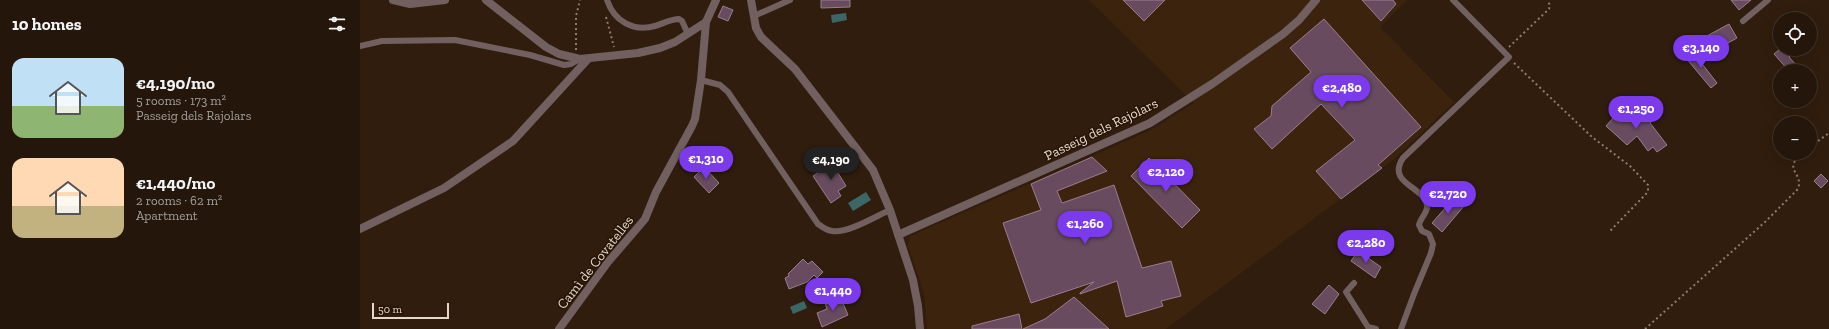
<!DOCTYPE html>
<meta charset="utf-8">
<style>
:root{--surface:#24160a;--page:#302318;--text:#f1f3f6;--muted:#a39f9c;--line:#41352b;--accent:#7c3aed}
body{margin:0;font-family:"Zilla Slab",serif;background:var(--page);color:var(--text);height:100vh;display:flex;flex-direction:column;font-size:15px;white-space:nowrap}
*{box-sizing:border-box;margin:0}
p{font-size:13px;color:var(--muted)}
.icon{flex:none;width:22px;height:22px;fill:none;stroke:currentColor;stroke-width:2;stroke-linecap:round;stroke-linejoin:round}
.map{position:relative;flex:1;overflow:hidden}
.details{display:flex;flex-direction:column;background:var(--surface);width:360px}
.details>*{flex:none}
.buttons{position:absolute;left:1413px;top:12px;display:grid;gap:8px}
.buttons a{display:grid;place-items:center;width:44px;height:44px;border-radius:50%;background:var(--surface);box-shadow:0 4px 16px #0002,0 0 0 1px var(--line);font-size:20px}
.scale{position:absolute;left:12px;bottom:10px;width:77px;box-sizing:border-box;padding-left:4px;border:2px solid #e5d7cd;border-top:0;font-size:11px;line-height:14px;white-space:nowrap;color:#e5d7cd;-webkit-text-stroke:3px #261404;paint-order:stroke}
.price{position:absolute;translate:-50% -34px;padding:0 9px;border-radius:14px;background:var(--accent);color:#fff;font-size:13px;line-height:26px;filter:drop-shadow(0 1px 2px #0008)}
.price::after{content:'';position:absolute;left:50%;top:24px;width:12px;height:9px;margin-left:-6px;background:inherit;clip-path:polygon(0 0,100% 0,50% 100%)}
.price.on{background:#222;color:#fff}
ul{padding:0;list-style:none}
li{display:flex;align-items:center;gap:12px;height:100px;padding:0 12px}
li span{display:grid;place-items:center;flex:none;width:112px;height:80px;border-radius:12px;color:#555}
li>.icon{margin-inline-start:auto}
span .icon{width:48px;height:48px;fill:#fffc;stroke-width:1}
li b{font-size:17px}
h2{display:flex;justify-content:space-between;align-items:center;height:48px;padding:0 12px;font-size:17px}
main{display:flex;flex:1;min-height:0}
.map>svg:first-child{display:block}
</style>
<main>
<section class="details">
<h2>10 homes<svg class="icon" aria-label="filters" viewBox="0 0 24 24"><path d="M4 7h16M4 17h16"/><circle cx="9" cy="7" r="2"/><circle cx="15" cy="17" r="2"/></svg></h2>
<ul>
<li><span style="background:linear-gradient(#bfe0f5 60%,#8fb573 0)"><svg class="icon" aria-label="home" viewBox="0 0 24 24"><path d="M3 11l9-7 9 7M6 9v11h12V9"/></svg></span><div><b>€4,190/mo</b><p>5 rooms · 173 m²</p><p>Passeig dels Rajolars</p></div></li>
<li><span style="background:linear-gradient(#ffd9b3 60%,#c2b280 0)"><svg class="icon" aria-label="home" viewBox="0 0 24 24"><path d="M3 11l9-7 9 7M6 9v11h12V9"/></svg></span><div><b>€1,440/mo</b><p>2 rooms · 62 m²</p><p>Apartment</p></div></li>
</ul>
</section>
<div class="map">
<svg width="1469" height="329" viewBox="0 0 1469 329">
<rect width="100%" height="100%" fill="#301d0d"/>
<path fill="#3c230d" d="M729 0H1047L1020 27 1094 102 1034 159 806 329H567L564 294 548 246 550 236 789 131 834 103Z"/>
<path fill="#3b6867" d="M486 13 487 20 472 23 471 15Z
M506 192 511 200 493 211 488 203Z
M444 301 447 308 433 314 430 307Z"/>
<path fill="#684b5f" stroke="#987e8f" d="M461 0H490V7L461 8Z
M763 0H805L784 21Z
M1002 0H1033L1036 4 1021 21Z
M1371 0H1391L1379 10Z
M363 6 373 10 368 21 358 17Z
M964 19 1061 127 1018 165 1022 168 981 199 956 171 995 140 961 104 912 149 894 129 911 116 912 106 951 72 930 48Z
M1369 24 1377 38 1366 44 1365 41 1351 48 1345 37Z
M1420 49H1438L1429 57 1436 65 1429 71 1414 54Z
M1332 51 1357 83 1351 88 1325 57Z
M1263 107 1278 120 1286 112 1293 120 1290 123 1307 145 1297 152 1293 147 1288 151 1277 136 1267 145 1246 126Z
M732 157 747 171 697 191 702 203 754 185 782 268 811 261 821 296 801 301 803 306 766 317 757 281 720 294V293L734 282 671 303 643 223 681 210 671 184Z
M789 158 840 210 822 228 771 176Z
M475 161 481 170 478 173 486 186 478 191 481 196 471 203 453 176Z
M344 167 359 183 349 193 334 177Z
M1461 174 1468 181 1461 188 1454 181Z
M1094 198 1104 206 1082 232 1072 223Z
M998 251 1021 267 1015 278 991 261Z
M443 259 448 264 452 261 463 272 457 278 454 275 447 282 429 289 425 278 429 276 428 274Z
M969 285 979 294 965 314 952 304Z
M480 296 488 315 462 327 457 313 467 309 465 303Z
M714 297 749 329H663L685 319Z
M659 314 662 329H612V326Z"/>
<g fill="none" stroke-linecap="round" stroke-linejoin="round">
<path stroke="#8d7d70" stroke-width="2" stroke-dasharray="2 3" stroke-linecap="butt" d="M246 17 254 47
M1149 47 1189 9 1190 5 1187 0
M216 50V16L220 0
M1154 63 1232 137 1270 166 1288 185V191L1286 194 1249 232
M1450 147 1469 133
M1285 329 1405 222 1438 189C1444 172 1421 170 1443 153"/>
<path stroke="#726061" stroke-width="6" d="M247 0C254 21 273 32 295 26 302 24 311 19 319 19L322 21 328 34
M394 16 430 0
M1383 21 1408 0
M0 46 22 41 95 40 170 55 204 65 211 64 220 59
M341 80 360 85 368 92 458 224C462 227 466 230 472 231 487 234 516 216 530 210
M994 283 986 292 1008 327 1016 329
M1041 329 1054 294 1071 253 1073 244 1069 234 1062 231 1059 225C1060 219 1066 214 1067 208 1069 187 1025 185 1043 158L1149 57 1093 0"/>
<path stroke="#726061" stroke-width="8" d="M33 0 50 4 85 0
M126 0 186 47 199 54 220 59 278 53 300 48 315 42 346 22
M391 0 396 28 401 37 435 69 513 170 530 210 553 280 558 306 560 329
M0 229 84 188 153 141 228 59
M538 235 790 123 852 84 923 34 939 20 956 0
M199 329 248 262 285 219 296 192 332 126 335 119 341 80 346 22 356 0"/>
</g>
<g text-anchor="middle" stroke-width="3" stroke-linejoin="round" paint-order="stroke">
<g font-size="14" fill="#e5d7cd" stroke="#261404">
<text transform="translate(741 129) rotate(-26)" y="5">Passeig dels Rajolars</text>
<text transform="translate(235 262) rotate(-52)" y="5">Camì de Covatelles</text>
</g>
</g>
</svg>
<div class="buttons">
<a><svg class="icon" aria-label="locate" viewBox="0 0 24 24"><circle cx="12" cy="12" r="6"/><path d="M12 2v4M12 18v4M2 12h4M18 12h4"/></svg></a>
<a>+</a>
<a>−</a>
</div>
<div class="scale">50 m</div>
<b class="price" style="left:1341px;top:69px">€3,140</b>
<b class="price" style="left:982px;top:109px">€2,480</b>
<b class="price" style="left:1276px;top:130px">€1,250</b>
<b class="price" style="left:346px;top:180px">€1,310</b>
<b class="price on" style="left:471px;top:181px">€4,190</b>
<b class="price" style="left:806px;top:193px">€2,120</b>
<b class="price" style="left:1088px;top:215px">€2,720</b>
<b class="price" style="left:725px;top:245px">€1,260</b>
<b class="price" style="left:1006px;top:264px">€2,280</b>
<b class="price" style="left:473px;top:312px">€1,440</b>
</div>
</main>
